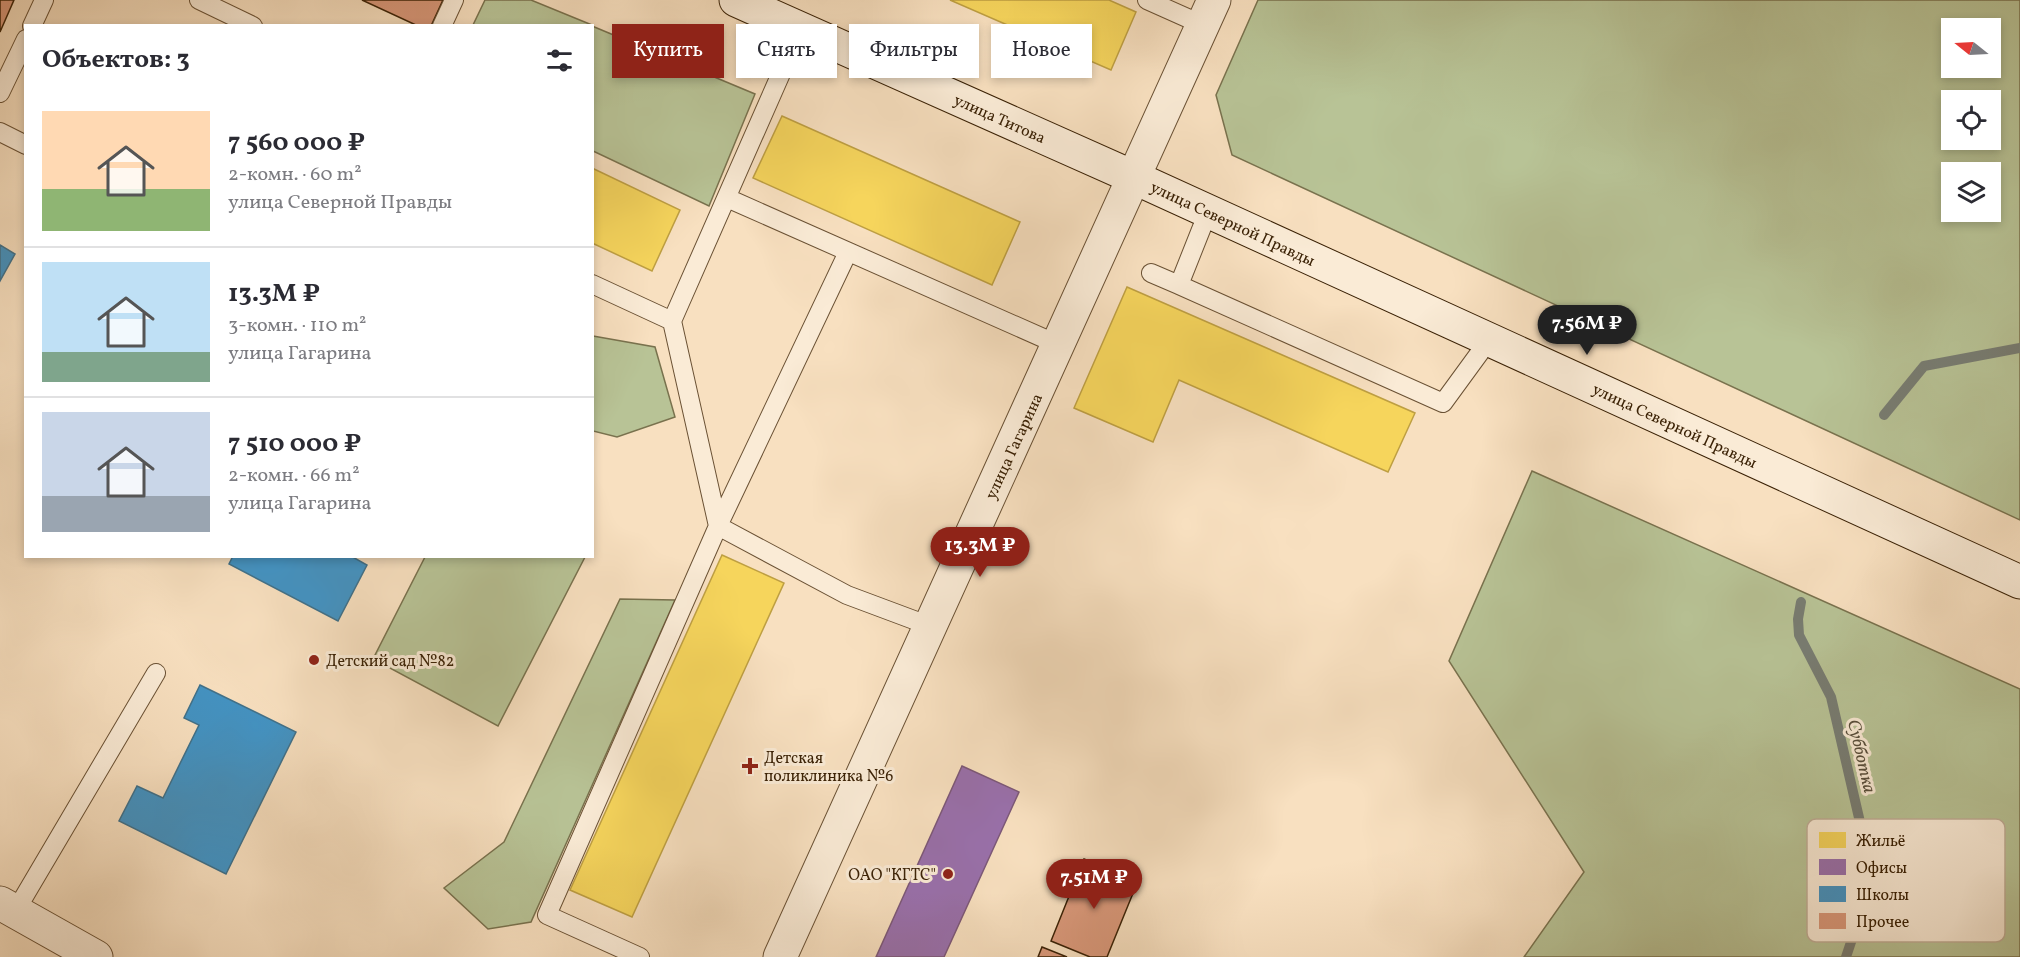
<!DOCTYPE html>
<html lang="ru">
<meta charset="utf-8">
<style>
:root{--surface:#fff;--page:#f2f2f3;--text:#2b2b33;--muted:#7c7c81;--line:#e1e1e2;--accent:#8f2418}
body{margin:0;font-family:Vollkorn,serif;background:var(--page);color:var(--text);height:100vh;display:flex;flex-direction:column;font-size:22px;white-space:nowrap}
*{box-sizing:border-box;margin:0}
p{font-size:20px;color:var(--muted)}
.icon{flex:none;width:33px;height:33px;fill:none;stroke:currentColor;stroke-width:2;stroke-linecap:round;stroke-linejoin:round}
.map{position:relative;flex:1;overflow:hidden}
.sheet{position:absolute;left:24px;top:24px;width:570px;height:534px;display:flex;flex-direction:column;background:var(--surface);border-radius:0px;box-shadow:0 3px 9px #0003}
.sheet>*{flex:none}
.banner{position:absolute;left:612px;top:24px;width:570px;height:54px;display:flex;gap:12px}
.needle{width:39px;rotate:288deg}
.fabs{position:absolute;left:1941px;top:18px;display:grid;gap:12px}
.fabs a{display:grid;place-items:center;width:60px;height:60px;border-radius:0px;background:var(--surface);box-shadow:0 3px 9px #0003;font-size:30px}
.price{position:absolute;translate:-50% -51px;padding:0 14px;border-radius:21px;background:var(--accent);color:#fff;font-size:20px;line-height:39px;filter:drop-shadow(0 2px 3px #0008)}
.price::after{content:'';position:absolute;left:50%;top:36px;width:18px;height:14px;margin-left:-9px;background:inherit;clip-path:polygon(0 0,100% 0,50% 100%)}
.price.selected{background:#222;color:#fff}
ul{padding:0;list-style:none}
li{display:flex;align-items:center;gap:18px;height:150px;padding:0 18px}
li+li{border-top:2px solid var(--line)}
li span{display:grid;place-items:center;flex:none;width:168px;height:120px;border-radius:0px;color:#555}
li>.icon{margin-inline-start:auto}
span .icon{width:72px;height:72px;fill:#fffc;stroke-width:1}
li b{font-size:26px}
h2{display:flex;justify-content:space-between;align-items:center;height:72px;padding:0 18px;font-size:26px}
.pill{padding:0 21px;border-radius:0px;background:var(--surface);box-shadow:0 3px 9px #0003;font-size:21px;line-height:54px}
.pill.selected{background:var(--accent);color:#fff}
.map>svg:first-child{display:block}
</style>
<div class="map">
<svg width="2020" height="957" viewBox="0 0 2020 957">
<rect width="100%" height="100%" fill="#f8e0c0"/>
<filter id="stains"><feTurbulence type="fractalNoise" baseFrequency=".00333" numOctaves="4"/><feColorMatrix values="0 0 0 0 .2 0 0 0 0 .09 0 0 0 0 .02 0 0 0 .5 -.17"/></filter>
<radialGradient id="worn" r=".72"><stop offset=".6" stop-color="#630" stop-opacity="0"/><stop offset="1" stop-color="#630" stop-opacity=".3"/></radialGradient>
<path fill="#b8c396" stroke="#79724e" stroke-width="1.5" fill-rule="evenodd" d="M485 0H531L592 25H473Z
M1258 0H2020V520L1232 155 1216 95ZM1952 28H1990V68H1952ZM1952 100H1990V140H1952ZM1990 172V212H1952V172Z
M592 26 755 94 709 206 593 151Z
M593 336 655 347 675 417 617 437 593 431Z
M1532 471 2020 689V957H1524L1584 872 1449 661Z
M425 557H585L498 726 373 659Z
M620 599 675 600 531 922 488 929 444 888 504 842Z"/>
<path fill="#f6d55c" stroke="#be9f42" stroke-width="1.5" d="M950 0H1109L1136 12 1111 70Z
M782 116 1020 222 992 285 753 178Z
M592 168 680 210 652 271 592 243Z
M1127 287 1415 413 1388 472 1179 380 1153 442 1074 408Z
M722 555 784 583 632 917 570 890Z"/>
<path fill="#9970ab" stroke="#7c5879" stroke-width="1.5" d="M962 766 1019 792 944 957H876Z"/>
<path fill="#4393c3" stroke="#40718a" stroke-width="1.5" d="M0 245 15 254 0 281Z
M233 556H351L367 565 338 621 229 564Z
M200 685 296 732 226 874 119 821 137 786 163 798 199 725 184 718Z"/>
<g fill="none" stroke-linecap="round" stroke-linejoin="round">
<path stroke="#787d73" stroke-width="10" d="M1884 415 1924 366 2020 348
M1801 602 1798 619 1799 635 1831 697 1863 835 1865 900 1846 957"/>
</g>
<path fill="#d9987a" stroke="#3a2105" stroke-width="1.5" d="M0 0H14L0 32Z
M362 0H443L431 26H418Z
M1084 859 1138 881 1107 957H1090L1051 941Z
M1042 947 1067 957H1038Z"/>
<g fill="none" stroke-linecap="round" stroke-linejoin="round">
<defs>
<path id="lane" d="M199 0 253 26
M1147 0 1203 25
M32 26 44 0
M442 26 454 0
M801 28 672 321 718 526 847 595 930 626
M0 93 26 39
M0 132 26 145
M727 198 1059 345
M1208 212 1179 285 1443 403 1489 340
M1151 273 1179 285
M592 284 672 321
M15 912 156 673
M640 957 547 915 718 526 848 252"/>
<path id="street" d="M0 903 96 957
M780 957 1214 0"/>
<path id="secondary" d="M736 0 1133 177 2020 582"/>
</defs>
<use href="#lane" stroke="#6a5134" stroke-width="20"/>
<use href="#street" stroke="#6a5134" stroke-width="35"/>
<use href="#secondary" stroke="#3a2105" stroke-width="35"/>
<use href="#lane" stroke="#faebd6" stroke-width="18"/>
<use href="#street" stroke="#faebd6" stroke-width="33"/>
<use href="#secondary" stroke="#faebd6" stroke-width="33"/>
</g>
<g fill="#8f2418" stroke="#faebd6" stroke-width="2">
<circle cx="314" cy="660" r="6"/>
<path d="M747 757h6v6h6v6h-6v6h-6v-6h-6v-6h6z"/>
<circle cx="948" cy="874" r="6"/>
</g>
<g text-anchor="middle" stroke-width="6" stroke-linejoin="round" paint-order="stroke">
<g font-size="16" fill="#3a2105" stroke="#faebd6">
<text transform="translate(1000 118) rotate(24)" y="6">улица Титова</text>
<text transform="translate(1233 223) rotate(25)" y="6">улица Северной Правды</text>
<text transform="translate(1675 425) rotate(25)" y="6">улица Северной Правды</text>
<text transform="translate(1013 446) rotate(-65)" y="6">улица Гагарина</text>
</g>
<g font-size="16" fill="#3a2105" stroke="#faebd6" text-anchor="start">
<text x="326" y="666">Детский сад №82</text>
<text x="764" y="763">Детская<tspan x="764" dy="18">поликлиника №6</tspan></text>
<text x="936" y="880" text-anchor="end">ОАО "КГТС"</text>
</g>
<g font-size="18" font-style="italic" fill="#594f3c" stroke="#faebd6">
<text transform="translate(1862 756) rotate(77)" y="6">Субботка</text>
</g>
</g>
<rect x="1807" y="819" width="198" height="123" rx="9" fill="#faebd6" stroke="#c0ae97" stroke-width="1.5"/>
<rect x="1819" y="832" width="27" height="16" fill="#f6d55c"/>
<rect x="1819" y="859" width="27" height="16" fill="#9970ab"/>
<rect x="1819" y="886" width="27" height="16" fill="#4393c3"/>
<rect x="1819" y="913" width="27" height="16" fill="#d9987a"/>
<g font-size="16" fill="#3a2105">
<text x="1856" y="846">Жильё</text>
<text x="1856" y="873">Офисы</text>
<text x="1856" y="900">Школы</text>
<text x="1856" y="927">Прочее</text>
</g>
<rect width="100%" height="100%" filter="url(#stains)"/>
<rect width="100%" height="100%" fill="url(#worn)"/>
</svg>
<div class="fabs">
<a><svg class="needle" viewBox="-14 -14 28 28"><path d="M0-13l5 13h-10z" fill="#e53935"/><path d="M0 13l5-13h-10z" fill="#7c7c81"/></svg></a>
<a><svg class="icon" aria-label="locate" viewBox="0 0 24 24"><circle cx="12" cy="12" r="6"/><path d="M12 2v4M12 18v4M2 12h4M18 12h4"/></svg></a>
<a><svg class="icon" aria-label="layers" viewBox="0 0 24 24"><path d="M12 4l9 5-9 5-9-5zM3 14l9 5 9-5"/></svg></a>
</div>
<b class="price selected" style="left:1587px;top:356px">7.56M ₽</b>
<b class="price" style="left:980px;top:578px">13.3M ₽</b>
<b class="price" style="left:1094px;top:910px">7.51M ₽</b>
<div class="banner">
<a class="pill selected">Купить</a>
<a class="pill">Снять</a>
<a class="pill">Фильтры</a>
<a class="pill">Новое</a>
</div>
<section class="sheet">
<h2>Объектов: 3<svg class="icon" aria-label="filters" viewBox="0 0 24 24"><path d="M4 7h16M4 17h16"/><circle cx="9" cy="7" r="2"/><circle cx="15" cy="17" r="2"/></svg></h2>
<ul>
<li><span style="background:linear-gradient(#ffd9b3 65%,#8fb573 0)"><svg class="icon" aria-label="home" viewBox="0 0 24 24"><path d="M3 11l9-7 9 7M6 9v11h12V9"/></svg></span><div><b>7 560 000 ₽</b><p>2-комн. · 60 m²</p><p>улица Северной Правды</p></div></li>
<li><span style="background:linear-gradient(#bfe0f5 75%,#7fa58c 0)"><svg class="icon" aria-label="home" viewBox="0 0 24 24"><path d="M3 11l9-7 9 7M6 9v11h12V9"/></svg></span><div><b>13.3M ₽</b><p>3-комн. · 110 m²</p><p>улица Гагарина</p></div></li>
<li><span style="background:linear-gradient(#c9d6e8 70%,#9aa5b1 0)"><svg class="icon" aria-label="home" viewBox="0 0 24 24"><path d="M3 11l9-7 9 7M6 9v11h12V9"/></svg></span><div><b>7 510 000 ₽</b><p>2-комн. · 66 m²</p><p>улица Гагарина</p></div></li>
</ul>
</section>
</div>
